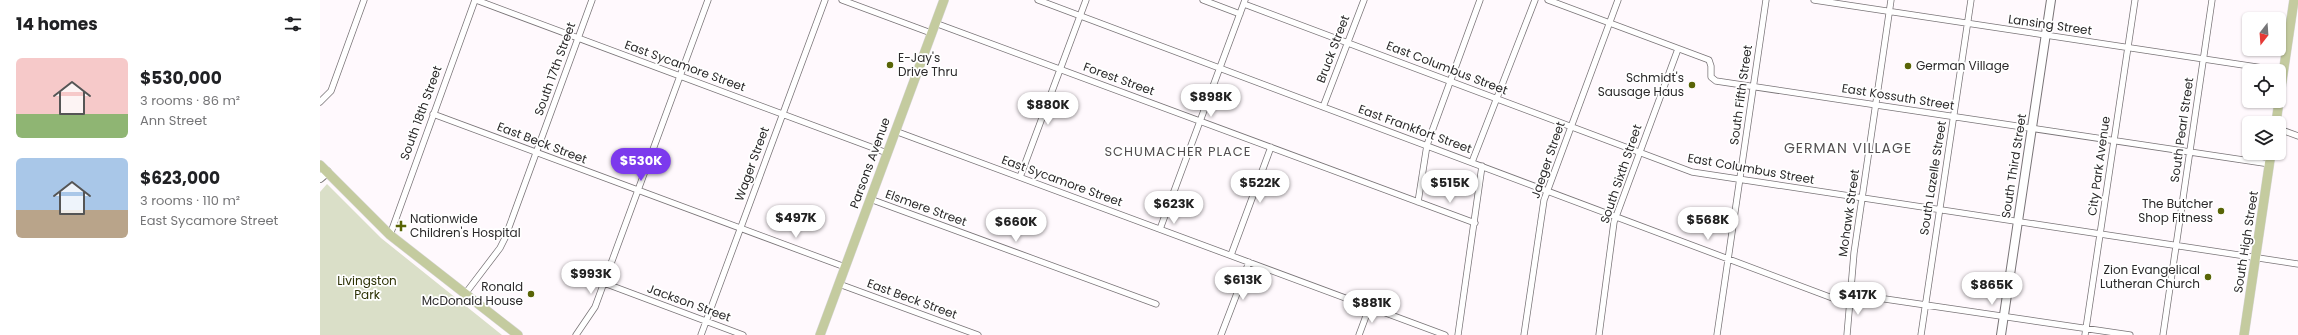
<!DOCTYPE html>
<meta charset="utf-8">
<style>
:root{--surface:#fff;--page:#f2f2f2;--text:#202124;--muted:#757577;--accent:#7c3aed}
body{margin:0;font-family:Poppins,sans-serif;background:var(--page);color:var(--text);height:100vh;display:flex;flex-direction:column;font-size:15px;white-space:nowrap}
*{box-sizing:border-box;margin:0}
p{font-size:13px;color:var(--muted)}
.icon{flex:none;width:22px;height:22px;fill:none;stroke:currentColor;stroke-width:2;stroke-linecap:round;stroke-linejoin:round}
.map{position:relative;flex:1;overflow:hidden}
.sheet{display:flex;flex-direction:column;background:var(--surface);width:320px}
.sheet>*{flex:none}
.needle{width:26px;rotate:197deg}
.buttons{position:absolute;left:1922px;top:12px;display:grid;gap:8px}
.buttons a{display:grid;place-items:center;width:44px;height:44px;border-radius:6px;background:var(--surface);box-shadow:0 1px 3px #0004;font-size:20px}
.price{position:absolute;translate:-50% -34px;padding:0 9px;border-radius:14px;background:#fff;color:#222;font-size:13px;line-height:26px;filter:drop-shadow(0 1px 2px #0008)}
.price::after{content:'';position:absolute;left:50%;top:24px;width:12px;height:9px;margin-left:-6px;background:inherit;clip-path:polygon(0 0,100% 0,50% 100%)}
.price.active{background:var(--accent);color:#fff}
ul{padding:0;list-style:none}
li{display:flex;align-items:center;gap:12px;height:100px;padding:0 16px}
li span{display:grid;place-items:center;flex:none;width:112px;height:80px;border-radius:6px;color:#555}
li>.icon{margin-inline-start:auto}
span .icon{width:48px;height:48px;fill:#fffc;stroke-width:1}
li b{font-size:17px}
h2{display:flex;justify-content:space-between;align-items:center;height:48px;padding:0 16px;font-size:17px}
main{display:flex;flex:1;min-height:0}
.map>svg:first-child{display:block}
</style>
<main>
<section class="sheet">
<h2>14 homes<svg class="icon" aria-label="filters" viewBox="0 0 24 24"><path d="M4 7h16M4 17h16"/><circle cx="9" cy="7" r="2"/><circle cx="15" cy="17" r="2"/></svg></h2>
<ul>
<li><span style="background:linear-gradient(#f6c9c9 70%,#8fb573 0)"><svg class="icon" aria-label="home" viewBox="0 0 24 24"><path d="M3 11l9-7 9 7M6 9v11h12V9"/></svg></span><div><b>$530,000</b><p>3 rooms · 86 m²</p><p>Ann Street</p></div></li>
<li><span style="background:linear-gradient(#a9c7e8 65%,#b9a48a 0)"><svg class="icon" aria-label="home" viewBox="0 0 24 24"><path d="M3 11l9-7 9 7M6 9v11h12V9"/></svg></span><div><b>$623,000</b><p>3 rooms · 110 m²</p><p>East Sycamore Street</p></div></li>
</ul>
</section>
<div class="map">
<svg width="1978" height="335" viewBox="0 0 1978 335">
<rect width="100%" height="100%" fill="#fff9fd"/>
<path fill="#dadfc8" d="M7 184 61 238 182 335H0V192Z"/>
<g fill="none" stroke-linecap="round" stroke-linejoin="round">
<defs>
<path id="street" d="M156 0 567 153
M522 0 611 33
M718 0 1531 305
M883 0 920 14
M1228 0 1389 60 1391 66V77L1396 81 1950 164
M1494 0 1963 71
M924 4 1372 172 1978 264
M615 23 1155 223
M0 102 11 91 44 0
M1003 107 1044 0
M113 114 525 267
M1959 129 1978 136
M575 131 1125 335
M1152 162 1215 0
M700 177 766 0
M550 199 836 304
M1098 202 1107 145 1160 0
M840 229 925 0
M70 235 155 0
M911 255 951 147
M284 283 423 335
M519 284 658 335
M145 294 180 248 185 238 272 0
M1531 294 1810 335
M256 335 275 307 388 0
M381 335 505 0
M901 335 929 262
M1039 335 1049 308
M1138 335 1162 166
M1204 335 1224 200 1298 0
M1279 335 1294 222 1358 49
M1397 335 1446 0
M1527 335 1534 253 1571 0
M1601 335 1651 0
M1765 335 1815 0
M1843 335 1892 0"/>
<path id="secondary" d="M0 178 7 172
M1681 335 1731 0"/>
<path id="primary" d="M1959 101 1974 0
M1956 123 1959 101
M0 165 70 235 198 335
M500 335 624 0
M1924 335 1951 153"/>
</defs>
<use href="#street" stroke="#797477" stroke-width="7"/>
<use href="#secondary" stroke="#797477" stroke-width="10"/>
<use href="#primary" stroke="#d9d8d9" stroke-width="10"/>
<use href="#street" stroke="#fff" stroke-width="5.5"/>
<use href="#secondary" stroke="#fff" stroke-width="8"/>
<use href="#primary" stroke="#c4cb9f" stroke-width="9"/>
</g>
<g fill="#596406" stroke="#fff" stroke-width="1.5">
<circle cx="570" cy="65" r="4"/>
<circle cx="1588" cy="66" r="4"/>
<circle cx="1372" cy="85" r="4"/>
<circle cx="1901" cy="211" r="4"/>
<path d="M79 220h4v4h4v4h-4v4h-4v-4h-4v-4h4z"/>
<circle cx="1888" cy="277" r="4"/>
<circle cx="211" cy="294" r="4"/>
</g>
<g text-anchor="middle" stroke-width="3.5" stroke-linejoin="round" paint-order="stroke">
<g font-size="12" fill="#2b292a" stroke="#fff">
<text transform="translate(1730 25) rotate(8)" y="4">Lansing Street</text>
<text transform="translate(1013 49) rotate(-69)" y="4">Bruck Street</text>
<text transform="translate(365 66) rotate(20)" y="4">East Sycamore Street</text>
<text transform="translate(1127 68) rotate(21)" y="4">East Columbus Street</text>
<text transform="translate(235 69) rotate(-70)" y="4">South 17th Street</text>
<text transform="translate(799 79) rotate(20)" y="4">Forest Street</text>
<text transform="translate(1421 95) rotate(-82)" y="4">South Fifth Street</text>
<text transform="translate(1578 97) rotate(9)" y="4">East Kossuth Street</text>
<text transform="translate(101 113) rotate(-70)" y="4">South 18th Street</text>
<text transform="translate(1095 129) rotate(20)" y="4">East Frankfort Street</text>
<text transform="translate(1862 130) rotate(-82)" y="4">South Pearl Street</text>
<text transform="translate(222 143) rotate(21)" y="4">East Beck Street</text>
<text transform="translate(1228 160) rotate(-71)" y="4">Jaeger Street</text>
<text transform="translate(550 163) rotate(-70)" y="4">Parsons Avenue</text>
<text transform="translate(432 164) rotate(-70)" y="4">Wager Street</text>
<text transform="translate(1694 166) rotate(-81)" y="4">South Third Street</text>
<text transform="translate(1779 166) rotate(-82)" y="4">City Park Avenue</text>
<text transform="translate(1431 169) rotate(10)" y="4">East Columbus Street</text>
<text transform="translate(1301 174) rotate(-71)" y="4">South Sixth Street</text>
<text transform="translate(1613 178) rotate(-81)" y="4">South Lazelle Street</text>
<text transform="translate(742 181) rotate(20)" y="4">East Sycamore Street</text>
<text transform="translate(606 208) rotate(20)" y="4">Elsmere Street</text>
<text transform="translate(1529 213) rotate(-82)" y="4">Mohawk Street</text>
<text transform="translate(1926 242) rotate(-81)" y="4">South High Street</text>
<text transform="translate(592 299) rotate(20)" y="4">East Beck Street</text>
<text transform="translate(369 303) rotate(20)" y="4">Jackson Street</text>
</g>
<g font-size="12" fill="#2b292a" stroke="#fff" text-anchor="end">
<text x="578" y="62" text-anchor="start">E-Jay's<tspan x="578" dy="14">Drive Thru</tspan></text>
<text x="1596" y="70" text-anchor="start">German Village</text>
<text x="1364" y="82">Schmidt's<tspan x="1364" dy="14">Sausage Haus</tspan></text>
<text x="1893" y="208">The Butcher<tspan x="1893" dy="14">Shop Fitness</tspan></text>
<text x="90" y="223" text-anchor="start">Nationwide<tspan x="90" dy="14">Children's Hospital</tspan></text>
<text x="1880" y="274">Zion Evangelical<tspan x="1880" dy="14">Lutheran Church</tspan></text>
<text x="203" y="291">Ronald<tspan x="203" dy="14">McDonald House</tspan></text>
</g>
<g font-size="12" fill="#2b3003" stroke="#fff">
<text x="47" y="285">Livingston<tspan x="47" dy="14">Park</tspan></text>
</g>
<g font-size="13" letter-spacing="1" fill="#534f51" stroke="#fff">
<text x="858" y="156">SCHUMACHER PLACE</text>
</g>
<g font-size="14" letter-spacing="1" fill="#534f51" stroke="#fff">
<text x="1528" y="153">GERMAN VILLAGE</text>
</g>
</g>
</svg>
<div class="buttons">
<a><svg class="needle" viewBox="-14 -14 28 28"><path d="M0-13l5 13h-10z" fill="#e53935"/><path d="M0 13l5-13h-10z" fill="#757577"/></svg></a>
<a><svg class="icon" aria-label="locate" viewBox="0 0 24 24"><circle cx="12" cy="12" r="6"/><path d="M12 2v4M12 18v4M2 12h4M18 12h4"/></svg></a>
<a><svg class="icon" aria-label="layers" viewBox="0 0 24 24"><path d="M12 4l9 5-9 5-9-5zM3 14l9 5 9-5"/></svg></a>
</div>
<b class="price" style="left:891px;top:118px">$898K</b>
<b class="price" style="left:728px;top:126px">$880K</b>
<b class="price active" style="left:321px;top:182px">$530K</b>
<b class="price" style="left:940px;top:204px">$522K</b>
<b class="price" style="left:1130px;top:204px">$515K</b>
<b class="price" style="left:854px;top:225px">$623K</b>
<b class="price" style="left:476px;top:239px">$497K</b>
<b class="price" style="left:1388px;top:241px">$568K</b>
<b class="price" style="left:696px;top:243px">$660K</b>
<b class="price" style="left:271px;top:295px">$993K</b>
<b class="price" style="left:923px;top:301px">$613K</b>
<b class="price" style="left:1672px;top:306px">$865K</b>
<b class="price" style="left:1538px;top:316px">$417K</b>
<b class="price" style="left:1052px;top:324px">$881K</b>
</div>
</main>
